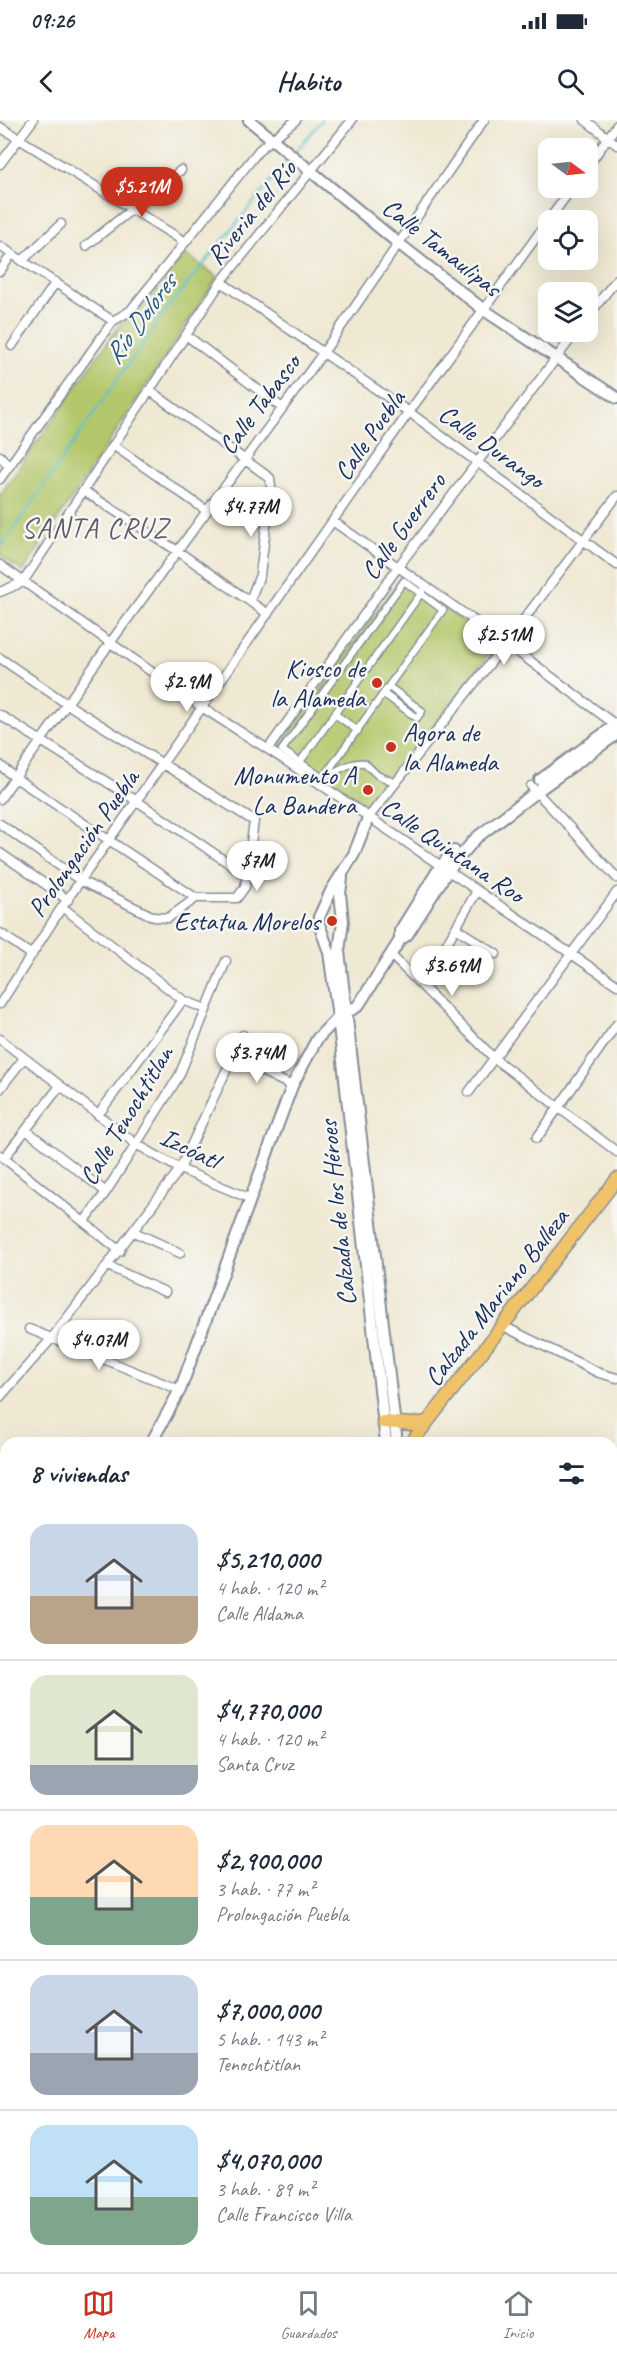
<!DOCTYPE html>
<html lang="es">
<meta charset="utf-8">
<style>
:root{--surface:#fff;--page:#f6f6f7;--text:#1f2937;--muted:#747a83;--line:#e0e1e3;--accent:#c8321e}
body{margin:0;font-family:Caveat,sans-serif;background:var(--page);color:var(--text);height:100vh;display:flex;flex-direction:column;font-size:22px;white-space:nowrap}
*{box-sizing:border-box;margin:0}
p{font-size:20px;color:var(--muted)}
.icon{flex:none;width:33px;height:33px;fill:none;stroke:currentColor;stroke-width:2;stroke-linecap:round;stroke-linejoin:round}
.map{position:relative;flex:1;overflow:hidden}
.sheet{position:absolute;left:0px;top:1317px;width:618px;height:836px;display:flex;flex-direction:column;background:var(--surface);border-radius:18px 18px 0 0;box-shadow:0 6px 24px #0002}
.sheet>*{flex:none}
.needle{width:39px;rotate:105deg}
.tools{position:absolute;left:538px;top:18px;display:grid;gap:12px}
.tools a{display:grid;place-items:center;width:60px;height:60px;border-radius:12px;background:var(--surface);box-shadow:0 6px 24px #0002;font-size:30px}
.price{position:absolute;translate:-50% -51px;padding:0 14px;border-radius:21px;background:#fff;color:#222;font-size:20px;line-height:39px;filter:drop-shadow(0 2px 3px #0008)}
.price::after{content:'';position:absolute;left:50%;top:36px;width:18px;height:14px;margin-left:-9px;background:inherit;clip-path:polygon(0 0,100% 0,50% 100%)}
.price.current{background:var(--accent);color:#fff}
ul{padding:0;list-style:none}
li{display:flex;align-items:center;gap:18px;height:150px;padding:0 30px}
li+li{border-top:2px solid var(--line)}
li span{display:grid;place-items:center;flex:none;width:168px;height:120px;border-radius:18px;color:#555}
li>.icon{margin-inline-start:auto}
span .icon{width:72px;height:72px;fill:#fffc;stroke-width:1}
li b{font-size:26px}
h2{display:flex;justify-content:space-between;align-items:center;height:72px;padding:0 30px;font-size:26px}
.status{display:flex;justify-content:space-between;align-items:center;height:42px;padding:0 30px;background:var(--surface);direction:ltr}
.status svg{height:16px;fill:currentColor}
header{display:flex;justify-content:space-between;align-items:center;height:78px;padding:0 30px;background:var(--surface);font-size:27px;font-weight:800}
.menu{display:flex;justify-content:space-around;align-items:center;height:84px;border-top:2px solid var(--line);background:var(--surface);font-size:16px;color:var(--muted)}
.menu a{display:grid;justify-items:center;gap:3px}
.menu .current{color:var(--accent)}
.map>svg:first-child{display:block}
</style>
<div class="status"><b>09:26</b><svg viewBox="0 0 49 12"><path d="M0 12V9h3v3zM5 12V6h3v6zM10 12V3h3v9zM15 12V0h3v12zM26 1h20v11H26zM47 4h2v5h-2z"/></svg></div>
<header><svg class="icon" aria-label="back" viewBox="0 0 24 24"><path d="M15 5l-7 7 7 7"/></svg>Habito<svg class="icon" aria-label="search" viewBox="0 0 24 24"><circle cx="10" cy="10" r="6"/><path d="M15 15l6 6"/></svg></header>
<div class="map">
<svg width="617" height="2152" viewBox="0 0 617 2152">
<rect width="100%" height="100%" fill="#f6f6f2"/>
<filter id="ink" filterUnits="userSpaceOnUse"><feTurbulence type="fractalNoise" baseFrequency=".0167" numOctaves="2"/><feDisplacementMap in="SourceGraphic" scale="12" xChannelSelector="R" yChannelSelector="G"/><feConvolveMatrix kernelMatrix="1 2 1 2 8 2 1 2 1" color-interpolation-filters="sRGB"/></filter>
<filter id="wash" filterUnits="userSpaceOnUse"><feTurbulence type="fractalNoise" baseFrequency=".008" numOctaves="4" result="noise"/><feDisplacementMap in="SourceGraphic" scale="24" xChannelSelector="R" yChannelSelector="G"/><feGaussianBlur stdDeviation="1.35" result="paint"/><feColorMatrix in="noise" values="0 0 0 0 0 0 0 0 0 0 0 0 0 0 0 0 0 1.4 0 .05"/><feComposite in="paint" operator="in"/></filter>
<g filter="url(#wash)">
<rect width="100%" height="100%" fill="#efe8d2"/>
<path fill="#b3c76b" stroke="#677b64" stroke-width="1.5" d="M185 134 218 157 23 452 0 435V375L121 203 132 197 156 170 162 171 166 157Z
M403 455 495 526 368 693 276 630Z"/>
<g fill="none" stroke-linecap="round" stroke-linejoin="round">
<path stroke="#50bdca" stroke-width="2" d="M295 32 322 0
M0 429 163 194 289 39"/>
</g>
</g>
<g filter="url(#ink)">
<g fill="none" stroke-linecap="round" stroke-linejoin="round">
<defs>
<path id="pedestrian" d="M404 461 443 490 323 658 282 630Z
M384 574 417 598 422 591 389 567
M335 594 358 611
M300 642 422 472
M324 656C338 652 349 641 365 643L377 655 396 663"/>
<path id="minor" d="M585 0 617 25
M0 7 185 122
M0 44 33 0
M588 46 617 5
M0 126 113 201
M86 126 181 50
M22 141 61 104
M0 151 12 134
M221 162 409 292 617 445
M588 196 617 159
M186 215 281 287
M12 226 56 162
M149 270 270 358 271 367 260 455 250 480
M113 325 207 391
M0 336 9 346
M0 359 113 201 130 191 260 29 296 0
M84 371 179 432 268 494
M334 402 506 523 617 606
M0 445 203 588 283 639 617 865
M0 472 23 462 221 162 352 0
M0 538 67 584 254 701 245 767 237 778H196L14 657 0 645
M0 595 137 681 246 755
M268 629 398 447 576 212
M531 666 617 758
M0 679 110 523 323 233 484 0
M368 698 506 523 617 376
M0 704 81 761 154 797 168 798 196 778
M0 733 68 780
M62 787 183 880 206 889
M456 808 496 834
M0 813 32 835
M391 835 495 939 617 1032
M440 835 477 771
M0 884 62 787 409 292 572 68
M0 919 136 1024 180 1049 251 1079
M233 937 292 966
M0 969 24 938
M469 972 617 772
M98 995 183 880
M26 1010 106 1072
M537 1018 617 904
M0 1035 120 1131
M4 1038 60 966
M84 1102 106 1072 179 956 226 841
M134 1112 180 1133
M108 1146 165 1172
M503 1206 599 1253 617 1258
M29 1209 180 1270
M0 1277 52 1218 180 1049 243 915
M612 1416 617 1418
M612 1466 617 1454
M0 1490 6 1493
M612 1568 617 1567
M0 1647H6
M612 1658 617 1657
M0 1768H6
M612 1793 617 1792
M0 1895H6
M0 1999 2 2021
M614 2097 617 2131
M573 2146 574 2152
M515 2152 516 2146"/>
<path id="tertiary" d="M249 0 398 123 484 190 617 278
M540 660 617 604
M368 698 354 734 331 771 319 797V804L329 832 338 897 386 1323
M342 758 340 774 343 801 339 831 397 1323
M400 820V811L440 747 454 731
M151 1323 180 1270 292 966 317 919 338 897 358 886 400 820 407 815 447 752 476 718 536 672 617 614
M0 1604 6 1593"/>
<path id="primary" d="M383 1302 412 1304 427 1302
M411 1323 617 1059
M487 2146 488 2152
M498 2146 499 2152"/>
</defs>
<use href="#pedestrian" stroke="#858c98" stroke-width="9"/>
<use href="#minor" stroke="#858c98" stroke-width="11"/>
<use href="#tertiary" stroke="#858c98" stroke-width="14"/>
<use href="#primary" stroke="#858c98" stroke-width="15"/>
<use href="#pedestrian" stroke="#fff" stroke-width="6"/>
<use href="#minor" stroke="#fff" stroke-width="8"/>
<use href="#tertiary" stroke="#fff" stroke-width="10"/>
<use href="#primary" stroke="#f0c369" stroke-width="12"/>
</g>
</g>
<g fill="#c8321e" stroke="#f6f6f2" stroke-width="2">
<circle cx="377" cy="563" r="6"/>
<circle cx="391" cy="627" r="6"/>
<circle cx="368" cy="670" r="6"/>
<circle cx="332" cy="801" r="6"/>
</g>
<g text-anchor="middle" stroke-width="5" stroke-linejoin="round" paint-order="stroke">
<g font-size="26" fill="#1b2f5e" stroke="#f6f6f2">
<text transform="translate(251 92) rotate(-51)" y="9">Riveria del Río</text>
<text transform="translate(442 127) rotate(38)" y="9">Calle Tamaulipas</text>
<text transform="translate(259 284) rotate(-53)" y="9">Calle Tabasco</text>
<text transform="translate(369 315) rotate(-55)" y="9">Calle Puebla</text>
<text transform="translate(492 326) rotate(36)" y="9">Calle Durango</text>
<text transform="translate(403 406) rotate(-54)" y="9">Calle Guerrero</text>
<text transform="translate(83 723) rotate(-55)" y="9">Prolongación Puebla</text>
<text transform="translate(453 730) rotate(34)" y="9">Calle Quintana Roo</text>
<text transform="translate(126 995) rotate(-59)" y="9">Calle Tenochtitlan</text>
<text transform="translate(190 1028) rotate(26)" y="9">Izcóatl</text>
<text transform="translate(337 1093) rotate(-96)" y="9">Calzada de los Héroes</text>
<text transform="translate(496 1177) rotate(-52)" y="9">Calzada Mariano Balleza</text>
</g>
<g font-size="26" fill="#1b2f5e" stroke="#f6f6f2" text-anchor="end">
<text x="365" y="557">Kiosco de<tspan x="365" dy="30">la Alameda</tspan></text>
<text x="403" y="621" text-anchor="start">Agora de<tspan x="403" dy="30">la Alameda</tspan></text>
<text x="356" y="664">Monumento A<tspan x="356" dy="30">La Bandera</tspan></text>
<text x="320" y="810">Estatua Morelos</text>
</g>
<g font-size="27" font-style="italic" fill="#2b5a7e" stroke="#f6f6f2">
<text transform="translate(140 199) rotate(-54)" y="9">Río Dolores</text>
</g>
<g font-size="28" letter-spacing="1.5" fill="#635b66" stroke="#f6f6f2">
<text x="95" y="417">SANTA CRUZ</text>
</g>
</g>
</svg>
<div class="tools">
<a><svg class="needle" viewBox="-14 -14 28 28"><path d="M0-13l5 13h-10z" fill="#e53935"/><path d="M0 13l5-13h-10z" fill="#747a83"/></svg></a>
<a><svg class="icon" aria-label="locate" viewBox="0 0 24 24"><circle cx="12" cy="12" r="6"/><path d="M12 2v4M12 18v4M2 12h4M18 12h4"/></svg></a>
<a><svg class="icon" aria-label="layers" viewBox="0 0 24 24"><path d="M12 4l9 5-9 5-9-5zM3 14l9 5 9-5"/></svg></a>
</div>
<b class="price current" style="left:142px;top:98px">$5.21M</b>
<b class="price" style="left:251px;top:418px">$4.77M</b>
<b class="price" style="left:504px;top:546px">$2.51M</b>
<b class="price" style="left:187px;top:593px">$2.9M</b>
<b class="price" style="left:257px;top:772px">$7M</b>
<b class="price" style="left:452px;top:877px">$3.69M</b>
<b class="price" style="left:257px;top:964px">$3.74M</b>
<b class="price" style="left:99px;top:1251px">$4.07M</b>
<section class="sheet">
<h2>8 viviendas<svg class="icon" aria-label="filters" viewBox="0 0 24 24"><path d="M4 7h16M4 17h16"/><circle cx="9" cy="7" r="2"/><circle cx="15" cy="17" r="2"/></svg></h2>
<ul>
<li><span style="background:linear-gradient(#c9d6e8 60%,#b9a48a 0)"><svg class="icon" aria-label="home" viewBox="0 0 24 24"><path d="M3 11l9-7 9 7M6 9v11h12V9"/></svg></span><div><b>$5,210,000</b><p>4 hab. · 120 m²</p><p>Calle Aldama</p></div></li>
<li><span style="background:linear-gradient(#dfe7d0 75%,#9aa5b1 0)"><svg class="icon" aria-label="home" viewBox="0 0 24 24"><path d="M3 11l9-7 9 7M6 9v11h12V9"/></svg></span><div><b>$4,770,000</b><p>4 hab. · 120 m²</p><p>Santa Cruz</p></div></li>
<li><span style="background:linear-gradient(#ffd9b3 60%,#7fa58c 0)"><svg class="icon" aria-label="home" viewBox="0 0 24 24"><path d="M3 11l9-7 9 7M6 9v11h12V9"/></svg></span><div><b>$2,900,000</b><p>3 hab. · 77 m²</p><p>Prolongación Puebla</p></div></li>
<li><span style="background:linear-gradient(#c9d6e8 65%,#9aa5b1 0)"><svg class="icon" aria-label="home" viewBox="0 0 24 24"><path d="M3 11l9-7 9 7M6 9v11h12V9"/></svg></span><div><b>$7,000,000</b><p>5 hab. · 143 m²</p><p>Tenochtitlan</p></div></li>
<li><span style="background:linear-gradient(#bfe0f5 60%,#7fa58c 0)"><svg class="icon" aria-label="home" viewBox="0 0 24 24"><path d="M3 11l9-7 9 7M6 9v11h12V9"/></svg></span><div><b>$4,070,000</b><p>3 hab. · 89 m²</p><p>Calle Francisco Villa</p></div></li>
</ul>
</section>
</div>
<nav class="menu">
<a class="current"><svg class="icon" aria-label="map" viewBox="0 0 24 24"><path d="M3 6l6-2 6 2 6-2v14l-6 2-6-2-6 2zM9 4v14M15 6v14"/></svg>Mapa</a>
<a><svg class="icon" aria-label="saved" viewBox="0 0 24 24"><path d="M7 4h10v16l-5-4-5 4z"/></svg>Guardados</a>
<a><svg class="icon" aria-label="home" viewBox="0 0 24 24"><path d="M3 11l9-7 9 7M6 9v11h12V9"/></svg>Inicio</a>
</nav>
